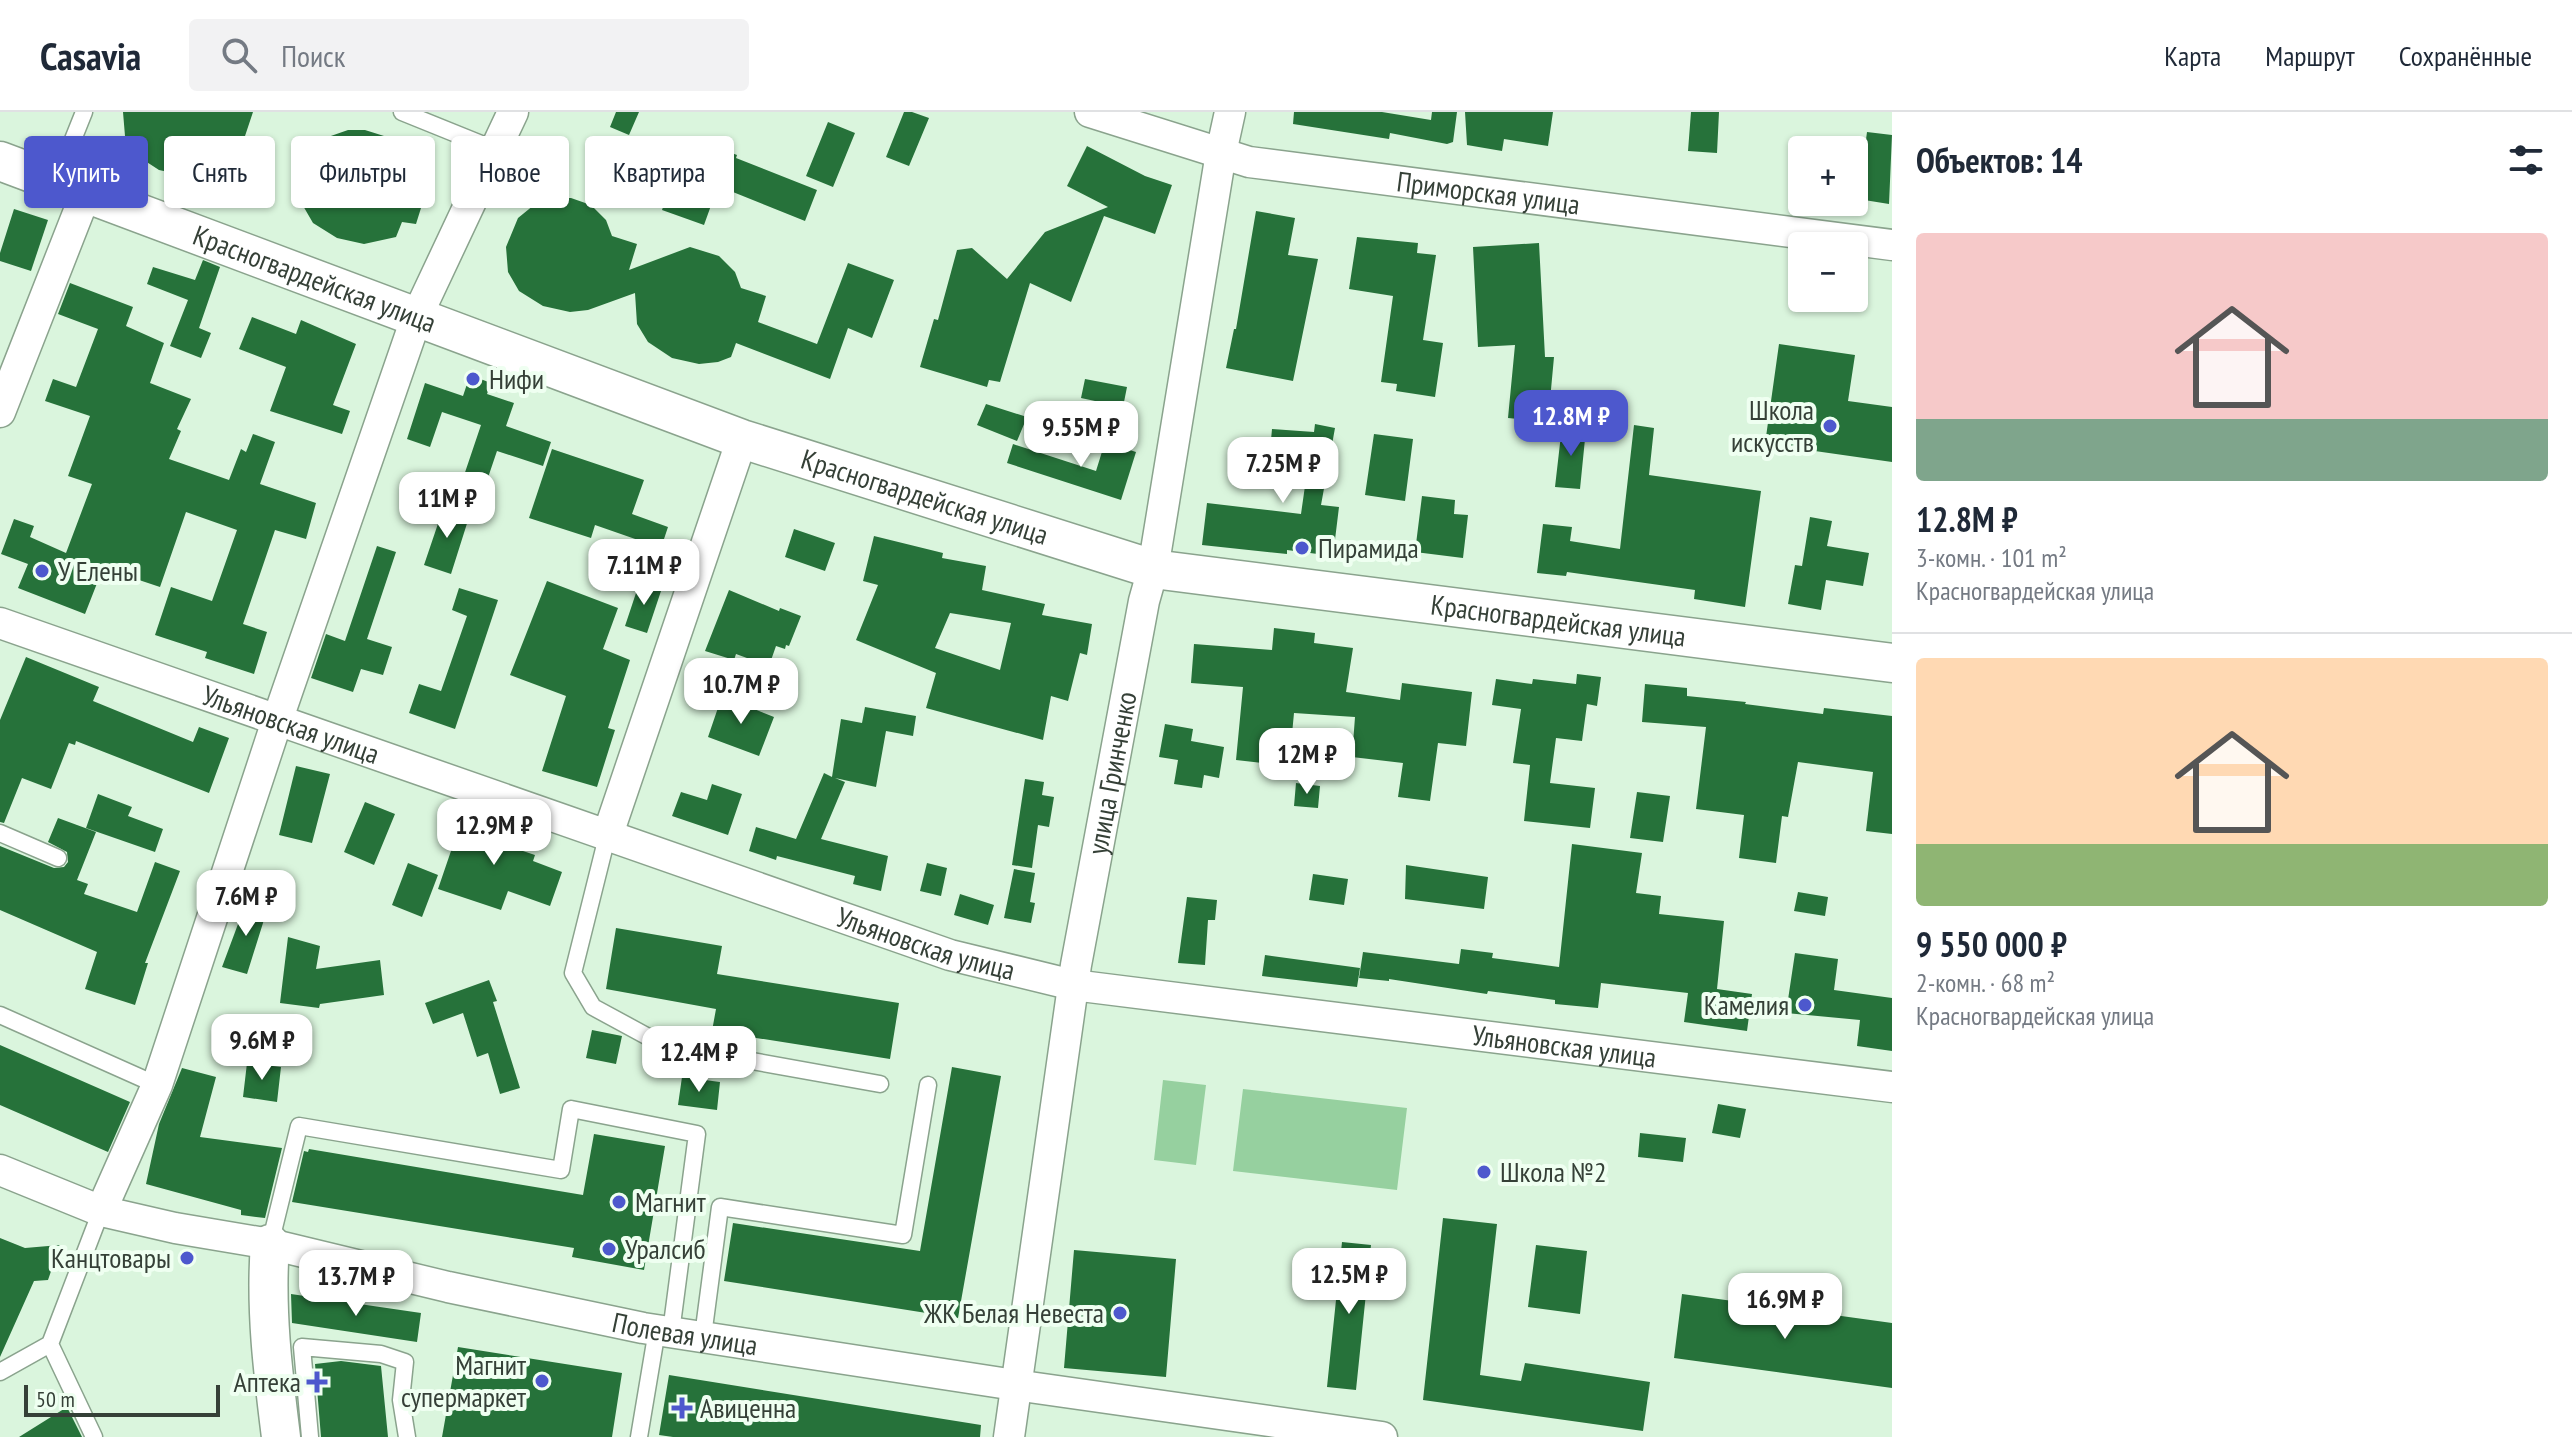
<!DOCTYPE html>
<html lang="ru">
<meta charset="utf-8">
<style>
:root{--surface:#fff;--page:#f2f2f3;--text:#1f2937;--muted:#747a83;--line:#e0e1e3;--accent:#4d58cd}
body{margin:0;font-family:"PT Sans Narrow",sans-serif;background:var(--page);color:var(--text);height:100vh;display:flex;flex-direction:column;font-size:30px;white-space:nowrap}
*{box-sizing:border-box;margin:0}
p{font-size:26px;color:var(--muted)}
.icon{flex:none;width:44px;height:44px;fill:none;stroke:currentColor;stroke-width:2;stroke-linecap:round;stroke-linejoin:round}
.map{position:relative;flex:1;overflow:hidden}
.sheet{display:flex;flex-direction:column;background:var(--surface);width:680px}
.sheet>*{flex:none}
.banner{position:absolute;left:24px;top:24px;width:760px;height:72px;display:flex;gap:16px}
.fabs{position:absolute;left:1788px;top:24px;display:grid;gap:16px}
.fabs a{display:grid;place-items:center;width:80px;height:80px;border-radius:8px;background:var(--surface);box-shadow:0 2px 6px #0004;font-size:40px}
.scale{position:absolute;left:24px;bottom:20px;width:196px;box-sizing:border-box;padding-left:8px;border:4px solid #354037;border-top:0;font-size:22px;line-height:28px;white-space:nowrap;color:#354037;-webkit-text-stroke:6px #effff1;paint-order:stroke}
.price{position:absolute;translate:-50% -68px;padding:0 18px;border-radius:16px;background:#fff;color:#222;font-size:26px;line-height:52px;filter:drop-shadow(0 2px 4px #0008)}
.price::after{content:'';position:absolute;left:50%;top:48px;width:24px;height:18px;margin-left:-12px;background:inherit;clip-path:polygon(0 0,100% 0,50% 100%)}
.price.active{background:var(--accent);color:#fff}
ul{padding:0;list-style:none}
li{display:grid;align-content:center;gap:16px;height:424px;padding:0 24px}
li+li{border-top:2px solid var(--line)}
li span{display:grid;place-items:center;height:248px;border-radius:8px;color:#555}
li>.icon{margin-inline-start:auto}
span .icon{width:144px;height:144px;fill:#fffc;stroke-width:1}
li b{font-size:34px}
h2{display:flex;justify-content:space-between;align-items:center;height:96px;padding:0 24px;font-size:34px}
.chip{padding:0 28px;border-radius:8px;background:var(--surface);box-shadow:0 2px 6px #0004;font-size:28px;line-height:72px}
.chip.active{background:var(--accent);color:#fff}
header{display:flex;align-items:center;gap:48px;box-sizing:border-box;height:112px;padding:0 40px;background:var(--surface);border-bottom:2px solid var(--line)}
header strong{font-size:38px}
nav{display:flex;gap:44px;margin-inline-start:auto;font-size:28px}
.search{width:560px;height:72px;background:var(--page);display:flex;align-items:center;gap:20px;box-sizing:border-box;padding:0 28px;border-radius:8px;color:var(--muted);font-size:30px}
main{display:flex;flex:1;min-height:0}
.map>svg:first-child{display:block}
</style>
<header>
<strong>Casavia</strong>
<div class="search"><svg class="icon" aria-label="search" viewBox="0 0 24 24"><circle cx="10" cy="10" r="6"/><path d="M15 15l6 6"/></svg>Поиск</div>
<nav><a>Карта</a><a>Маршрут</a><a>Сохранённые</a></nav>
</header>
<main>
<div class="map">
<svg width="1892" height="1325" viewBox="0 0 1892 1325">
<rect width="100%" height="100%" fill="#daf5dd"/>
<path fill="#96d09f" d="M1163 968 1206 973 1196 1053 1154 1048Z
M1243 977 1407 996 1397 1078 1233 1059Z"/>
<path fill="#26723a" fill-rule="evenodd" d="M123 0H253L238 45 224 42 218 57 187 64 159 58 136 43 125 24Z
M616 0H639L629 23 610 15Z
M904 0H912L929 6 909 54 886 45Z
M1294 0H1382L1431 8 1432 0H1457L1453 30 1447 32 1390 21 1389 27 1293 12Z
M1465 0H1553L1548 34 1504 27 1502 39 1467 33Z
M1691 0H1719L1717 41 1688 39Z
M828 10 855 21 833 75 806 64Z
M348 18H365L384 24 400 40 406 56 431 64 416 112 402 110 396 125 364 132 337 126 313 111 302 92 301 67 312 38 328 25Z
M1867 20 1892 23 1889 92 1858 87Z
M705 31 737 43 736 46 817 78 805 109 718 74 704 113 662 98 676 58 691 64Z
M1087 34 1145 64 1172 73 1155 122 1104 104 1071 190 1030 171 1000 270 989 268 987 275 920 255 934 207 938 208 957 138 972 136 1007 167 1045 120 1108 95 1067 74Z
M554 86H571L591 93 606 108 612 124 637 132 629 158 690 135 719 144 735 160 741 176 766 184 758 210 817 232 848 151 894 168 872 226 848 216 830 267 736 231 731 245 718 250 699 252 672 246 648 230 637 212 635 181 588 198 570 200 543 194 519 179 508 160 506 135 518 106 534 93Z
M14 97 48 108 31 159 0 149V141Z
M1256 99 1295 106 1288 143 1318 147 1293 269 1226 256 1234 217H1236Z
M1357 125 1418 131 1417 141 1436 143 1423 228 1443 231 1435 285 1396 279 1397 272 1381 270 1393 184 1349 177Z
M1539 131 1545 245H1554L1548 310 1508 306 1515 233 1478 235 1473 135Z
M203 148 220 155 199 216 211 221 201 246 170 234 188 188 147 172 153 155 195 168Z
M70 171 133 195 126 214 164 231 150 271 191 287 177 317 181 319 169 347 229 368 241 337 246 340 253 322 275 330 260 372 316 391 306 427 275 418 243 512 267 520 254 562 205 546 207 540 155 523 171 475 212 489 237 418 186 400 160 475 103 456 85 502 18 476 28 452 1 442 14 407 34 414 30 425 66 441 92 372 68 364 90 304 45 289 53 267 76 275 98 217 58 202Z
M252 205 296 222 301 208 356 232 333 293 350 299 342 322 270 299 286 255 239 237Z
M1779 232 1855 243 1848 289 1892 295V350L1765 332Z
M470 263 491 271 487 282 514 291 506 314 551 330 543 354 497 339 477 398 455 390 481 313 442 300 430 335 407 327 425 271 463 284Z
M1085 267 1127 275 1123 295 1081 286Z
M986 292 1027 305 1017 329 977 313Z
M1315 312 1335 316 1321 393 1339 395 1333 444 1287 438V442L1202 433 1207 391 1301 402 1308 353 1269 350 1272 317 1314 320Z
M1634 313 1654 316 1649 363 1761 379 1745 495 1694 487 1695 478 1567 460 1566 464 1537 461 1543 412 1572 415 1570 429 1620 437Z
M1562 314 1586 317 1580 377 1555 375Z
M1374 322 1413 327 1405 389 1365 383Z
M1105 330 1136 340 1121 388 1007 351 1013 332 1096 359Z
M552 337 644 368 632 402 668 415 661 436 595 413 591 426 529 406Z
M1422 384 1455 388 1454 402 1468 403 1463 446 1415 440Z
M444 394 470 402 451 462 424 453Z
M1810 405 1832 409 1827 434 1869 441 1863 474 1826 468 1821 498 1788 492 1795 453 1802 454Z
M794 417 835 431 825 459 785 445Z
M874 424 943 441 942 446 986 454 982 478 1045 492 1042 503 1092 512 1087 543 1080 541 1068 589 1051 584 1043 628 926 596 936 561 856 528 878 473 863 469ZM950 501 1011 511 1000 558 935 536Z
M377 434 396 440 367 527 392 535 383 563 361 557 353 580 311 566 326 522 345 529Z
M547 469 618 496 603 537 630 548 608 616 615 618 597 675 542 659 566 584 510 563Z
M640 469 662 476 647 521 625 514Z
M459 476 498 488 455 617 409 601 419 572 441 579 467 504 452 498Z
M729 478 779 499 780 496 801 504 789 534 786 533 785 537 776 534 769 554 736 542 734 548 705 539Z
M1274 516 1315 521 1314 531 1353 536 1346 580 1400 588 1402 571 1472 580 1466 634 1438 631 1430 689 1398 685 1403 651 1352 645 1355 605 1294 601 1289 654 1236 648 1243 575 1191 571 1194 532 1272 538Z
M26 545 99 575 93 589 193 630 199 615 229 626 209 681 76 629 75 633 69 631 51 677 22 666 4 711 0 710V608Z
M1577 562 1601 565 1597 594 1587 592 1582 629 1556 626 1550 671 1595 676 1590 716 1524 709 1530 653 1513 651 1521 597 1492 593 1496 567 1532 572 1533 567 1576 572Z
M1645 572 1687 576V584L1746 590 1745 592 1823 602 1824 596 1892 604V722L1866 719 1873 660 1798 650 1788 705 1782 704 1776 751 1739 746 1744 703 1696 697 1706 615 1642 610Z
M722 584 774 605 759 644 708 625Z
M865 595 916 604 913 624 886 619 876 675 835 666 845 670 821 727 888 744 881 779 853 772 855 764 777 744 776 748 749 739 756 715 796 727 824 661 832 665 841 607 862 611Z
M1165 612 1193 617 1191 629 1224 635 1219 666 1204 663 1202 676 1174 672 1178 648 1159 645Z
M296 654 330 662 312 731 279 723Z
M1025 667 1044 670 1042 683 1054 685 1049 715 1038 713 1032 756 1012 753Z
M1296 671 1320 674 1318 696 1294 694Z
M712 672 742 682 728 723 672 704 681 680 707 688Z
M1637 680 1670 684 1663 730 1630 726Z
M98 682 132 695 128 704 163 717 155 740 86 716Z
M365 690 395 702 374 753 344 740Z
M465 698 508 713 502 732 535 743 533 749 562 760 550 794 508 779 501 798 438 777Z
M58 706 96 720 77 768 88 772 84 782 137 800 155 750 180 759 145 851H148L135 893 85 877 97 840 0 798V734L54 756 64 755 68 750 67 740 48 730Z
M1572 732 1642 741 1636 781 1661 784 1659 802 1724 809 1717 877 1752 882 1747 919 1684 910 1688 881 1601 871 1598 896 1555 892V888L1488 879 1487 882 1389 867V869L1359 866 1363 840 1459 852 1461 837 1493 841 1492 846 1559 855Z
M408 751 438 763 422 805 392 793Z
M927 751 947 756 941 784 920 779Z
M1406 753 1488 765 1484 797 1405 787Z
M1014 757 1035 761 1030 790 1035 791 1031 811 1004 806Z
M1313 762 1348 767 1344 793 1309 788Z
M1798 780 1828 785 1825 804 1794 799Z
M960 782 994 793 988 813 954 803Z
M1187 785 1217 788 1215 808H1208L1205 853 1178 851Z
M247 788 268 795 247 862 222 855Z
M616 816 722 834 717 862 899 891 890 947 712 919 716 897 606 877Z
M288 825 320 834 316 857 380 848 384 883 320 892 319 896 280 891Z
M1795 841 1838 847 1834 878 1892 886V939L1857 934 1860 908 1786 901Z
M1265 843 1360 856 1357 875 1262 864Z
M489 868 497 889 493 890 520 976 500 982 488 941 477 945 463 901 433 912 425 891Z
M592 918 622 924 616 952 586 946Z
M0 933 130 990 108 1040 0 993Z
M247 951 281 955 277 990 243 985Z
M952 955 1001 964 958 1206 724 1169 733 1111 920 1139Z
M182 956 216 965 200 1025 282 1036 265 1106 241 1103V1098L146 1072 159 1012Z
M682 965 720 970 717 998 678 993Z
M1718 992 1746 997 1740 1026 1712 1021Z
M1640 1021 1686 1026 1683 1050 1638 1045Z
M594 1022 665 1034 644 1158 572 1145 574 1136 292 1090 304 1039 308 1040 309 1037 583 1083Z
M1443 1106 1497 1112 1480 1263 1521 1269 1525 1251 1650 1270 1643 1319 1423 1288Z
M0 1126 25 1136 60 1133 48 1168 34 1169 0 1245Z
M1342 1130 1371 1133 1356 1278 1327 1275Z
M1536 1133 1587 1139 1580 1202 1528 1195Z
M1074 1138 1176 1147 1166 1265 1064 1256Z
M291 1182 421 1201 417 1230 292 1211Z
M1682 1182 1892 1211V1276L1674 1246Z
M458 1235 622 1261 612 1325H442Z
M341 1249 381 1254 388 1325H321L315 1252Z
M669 1263 981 1313 980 1325H673L659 1323Z
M67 1295 82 1325H19Z"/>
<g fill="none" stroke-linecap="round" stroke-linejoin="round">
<defs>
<path id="service" d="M402 0 496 38
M56 70 84 0
M0 721 58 746
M607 725 573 861 593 895 663 933 880 972
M0 903 157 973
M270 1132 299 1014 561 1058 571 997 697 1022 671 1220
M703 1224 720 1095 903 1123 928 973
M50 1232 94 1325
M0 1260 50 1232 101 1099
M310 1325 302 1235 381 1242 405 1250 401 1288 407 1325
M639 1325 657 1218"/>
<g id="minor">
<path id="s1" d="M1090 0 1249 50 1892 133"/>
<path d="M0 300 86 81"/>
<path id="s2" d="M0 511 950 843 1073 873 1892 975"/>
<path d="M607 725 742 327"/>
<path id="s3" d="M0 1058 101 1099 175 1116 270 1132 448 1175 643 1216 1015 1273 1382 1325"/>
<path d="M101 1099 157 973 277 609 417 204 513 0"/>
<path id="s4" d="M1009 1325 1076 853 1144 489 1153 457 1221 41 1230 0"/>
</g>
<g id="tertiary">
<path id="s5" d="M0 49 742 327 1153 457 1892 551"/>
<path d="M270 1132C265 1197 273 1261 281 1325"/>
</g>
</defs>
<use href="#service" stroke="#8aa38d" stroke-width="19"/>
<use href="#minor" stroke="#8aa38d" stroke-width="33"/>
<use href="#tertiary" stroke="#8aa38d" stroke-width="41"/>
<use href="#service" stroke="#fff" stroke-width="16"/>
<use href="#minor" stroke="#fff" stroke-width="30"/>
<use href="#tertiary" stroke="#fff" stroke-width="38"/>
</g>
<g fill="#4d58cd" stroke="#effff1" stroke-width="3">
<circle cx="473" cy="267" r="8"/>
<circle cx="1830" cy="314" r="8"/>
<circle cx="1302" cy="436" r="8"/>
<circle cx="42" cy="459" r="8"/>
<circle cx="1805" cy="893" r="8"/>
<circle cx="1484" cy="1060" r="8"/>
<circle cx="619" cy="1090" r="8"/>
<circle cx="609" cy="1137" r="8"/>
<circle cx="187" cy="1146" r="8"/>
<circle cx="1120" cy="1201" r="8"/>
<circle cx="542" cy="1269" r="8"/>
<path d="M313 1258h8v8h8v8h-8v8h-8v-8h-8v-8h8z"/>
<path d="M678 1284h8v8h8v8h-8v8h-8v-8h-8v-8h8z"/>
</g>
<g text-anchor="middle" stroke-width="8" stroke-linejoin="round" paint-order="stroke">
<g font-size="28" fill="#354037" stroke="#effff1">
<text dy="10" stroke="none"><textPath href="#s1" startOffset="408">Приморская улица</textPath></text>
<text dy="10" stroke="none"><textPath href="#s5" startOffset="336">Красногвардейская улица</textPath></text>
<text dy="10" stroke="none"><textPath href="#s5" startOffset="984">Красногвардейская улица</textPath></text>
<text dy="10" stroke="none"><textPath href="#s5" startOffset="1632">Красногвардейская улица</textPath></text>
<text dy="10" stroke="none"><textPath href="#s2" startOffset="308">Ульяновская улица</textPath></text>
<text dy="10" stroke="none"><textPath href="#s4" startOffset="672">улица Гринченко</textPath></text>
<text dy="10" stroke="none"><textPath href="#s2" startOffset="980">Ульяновская улица</textPath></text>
<text dy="10" stroke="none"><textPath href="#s2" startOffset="1628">Ульяновская улица</textPath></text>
<text dy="10" stroke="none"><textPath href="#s3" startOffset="706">Полевая улица</textPath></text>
</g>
<g font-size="28" fill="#354037" stroke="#effff1" text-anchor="start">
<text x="489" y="277">Нифи</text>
<text x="1814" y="308" text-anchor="end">Школа<tspan x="1814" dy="32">искусств</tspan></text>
<text x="1318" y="446">Пирамида</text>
<text x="58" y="469">У Елены</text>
<text x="1789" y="903" text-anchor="end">Камелия</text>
<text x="1500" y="1070">Школа №2</text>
<text x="635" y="1100">Магнит</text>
<text x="625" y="1147">Уралсиб</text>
<text x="171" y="1156" text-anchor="end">Канцтовары</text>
<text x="1104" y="1211" text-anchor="end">ЖК Белая Невеста</text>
<text x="526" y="1263" text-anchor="end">Магнит<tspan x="526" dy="32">супермаркет</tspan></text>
<text x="301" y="1280" text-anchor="end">Аптека</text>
<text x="700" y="1306">Авиценна</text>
</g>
</g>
</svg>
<div class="fabs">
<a>+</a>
<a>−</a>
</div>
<div class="scale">50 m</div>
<b class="price active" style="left:1571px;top:346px">12.8M ₽</b>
<b class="price" style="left:1081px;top:357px">9.55M ₽</b>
<b class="price" style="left:1283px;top:393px">7.25M ₽</b>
<b class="price" style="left:447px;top:428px">11M ₽</b>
<b class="price" style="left:644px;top:495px">7.11M ₽</b>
<b class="price" style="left:741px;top:614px">10.7M ₽</b>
<b class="price" style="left:1307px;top:684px">12M ₽</b>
<b class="price" style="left:494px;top:755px">12.9M ₽</b>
<b class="price" style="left:246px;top:826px">7.6M ₽</b>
<b class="price" style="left:262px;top:970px">9.6M ₽</b>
<b class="price" style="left:699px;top:982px">12.4M ₽</b>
<b class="price" style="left:1349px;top:1204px">12.5M ₽</b>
<b class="price" style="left:356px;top:1206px">13.7M ₽</b>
<b class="price" style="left:1785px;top:1229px">16.9M ₽</b>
<div class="banner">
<a class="chip active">Купить</a>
<a class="chip">Снять</a>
<a class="chip">Фильтры</a>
<a class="chip">Новое</a>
<a class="chip">Квартира</a>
</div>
</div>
<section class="sheet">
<h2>Объектов: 14<svg class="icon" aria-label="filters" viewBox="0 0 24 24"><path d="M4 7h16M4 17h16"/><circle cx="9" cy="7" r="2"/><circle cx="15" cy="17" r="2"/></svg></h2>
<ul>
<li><span style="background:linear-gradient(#f6c9c9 75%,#7fa58c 0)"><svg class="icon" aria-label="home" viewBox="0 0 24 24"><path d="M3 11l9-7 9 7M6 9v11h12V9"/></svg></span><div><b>12.8M ₽</b><p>3-комн. · 101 m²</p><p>Красногвардейская улица</p></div></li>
<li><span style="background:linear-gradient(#ffd9b3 75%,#8fb573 0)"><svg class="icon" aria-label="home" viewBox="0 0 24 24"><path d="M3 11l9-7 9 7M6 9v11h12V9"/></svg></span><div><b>9 550 000 ₽</b><p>2-комн. · 68 m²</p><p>Красногвардейская улица</p></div></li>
</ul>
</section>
</main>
